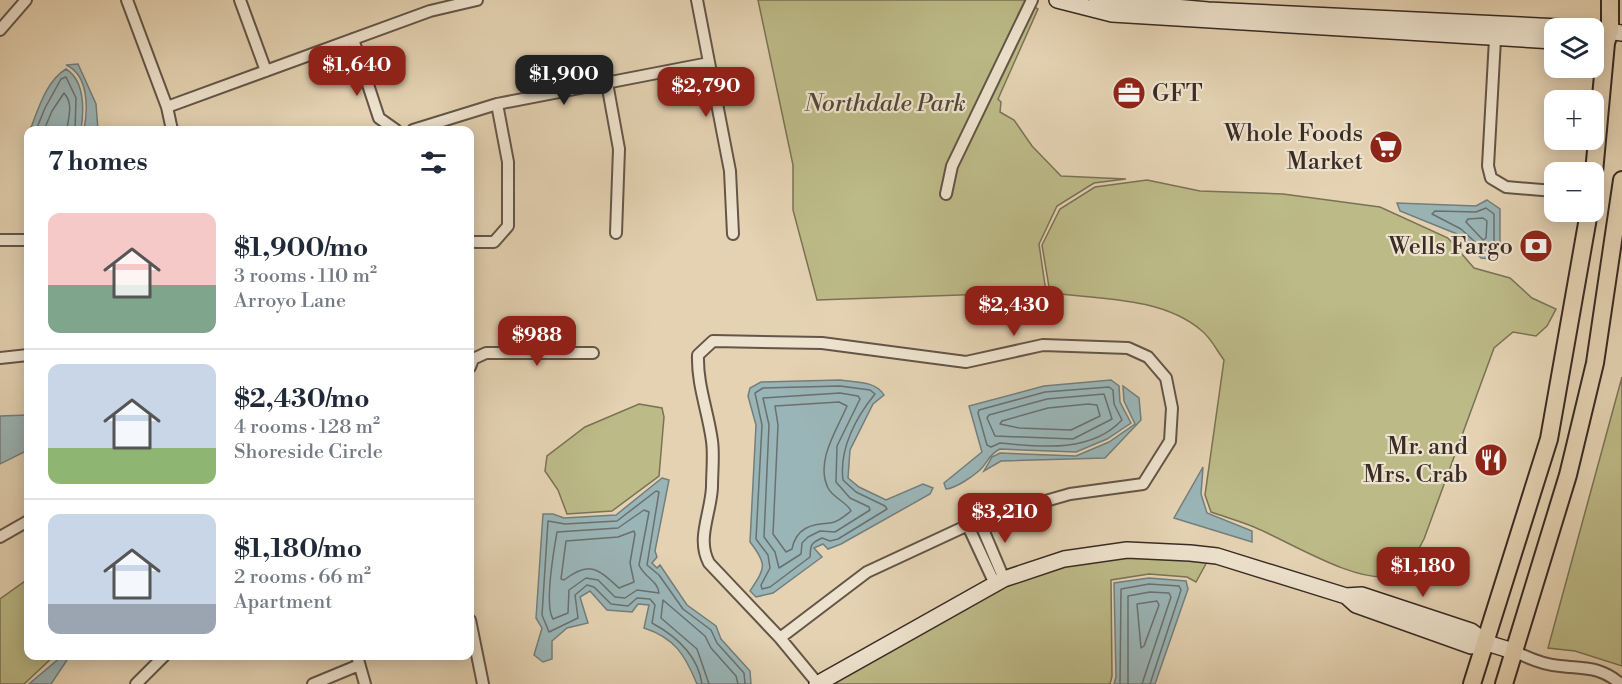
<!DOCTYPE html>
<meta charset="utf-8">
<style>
:root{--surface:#fff;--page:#f2f2f3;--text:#1f2937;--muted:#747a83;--line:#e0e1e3;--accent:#8f2418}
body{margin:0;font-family:"Libre Bodoni",serif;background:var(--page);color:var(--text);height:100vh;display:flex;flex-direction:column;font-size:22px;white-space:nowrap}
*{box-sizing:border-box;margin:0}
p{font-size:20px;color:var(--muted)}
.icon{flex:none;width:33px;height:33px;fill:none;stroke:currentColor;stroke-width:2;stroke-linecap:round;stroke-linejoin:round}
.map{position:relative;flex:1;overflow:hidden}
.sheet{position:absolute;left:24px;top:126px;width:450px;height:534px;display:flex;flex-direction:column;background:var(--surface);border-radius:12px;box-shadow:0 3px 15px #0003}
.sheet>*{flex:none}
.fabs{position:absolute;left:1544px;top:18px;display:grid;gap:12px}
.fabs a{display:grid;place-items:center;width:60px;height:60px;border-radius:12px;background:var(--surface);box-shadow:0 3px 15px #0003;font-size:30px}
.price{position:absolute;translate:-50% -51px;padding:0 14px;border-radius:12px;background:var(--accent);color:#fff;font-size:20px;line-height:39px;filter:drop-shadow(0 2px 3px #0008)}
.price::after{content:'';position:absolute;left:50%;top:36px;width:18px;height:14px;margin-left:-9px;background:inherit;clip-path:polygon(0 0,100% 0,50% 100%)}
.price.on{background:#222;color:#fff}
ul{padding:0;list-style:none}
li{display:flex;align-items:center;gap:18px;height:150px;padding:0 24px}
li+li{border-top:2px solid var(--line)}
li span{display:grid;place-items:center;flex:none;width:168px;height:120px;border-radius:12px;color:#555}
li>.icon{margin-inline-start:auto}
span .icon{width:72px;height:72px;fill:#fffc;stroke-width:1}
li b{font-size:26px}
h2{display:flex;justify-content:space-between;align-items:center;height:72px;padding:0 24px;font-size:26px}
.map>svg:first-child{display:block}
</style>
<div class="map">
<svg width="1622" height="684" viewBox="0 0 1622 684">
<rect width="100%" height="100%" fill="#e4d2b2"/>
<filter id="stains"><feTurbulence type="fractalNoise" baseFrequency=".00333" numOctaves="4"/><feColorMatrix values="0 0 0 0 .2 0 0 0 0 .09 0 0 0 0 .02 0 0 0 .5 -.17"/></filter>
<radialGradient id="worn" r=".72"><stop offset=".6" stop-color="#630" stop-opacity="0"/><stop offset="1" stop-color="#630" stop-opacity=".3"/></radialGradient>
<path fill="#bcba87" stroke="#7a7256" stroke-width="1.5" d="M758 0H1024L1038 9 998 99 1001 102 1000 112 1014 120 1032 146 1061 176 1126 179 1094 183 1057 206 1039 244 1046 292 817 300 793 210V165Z
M1147 180 1200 191 1283 194 1380 207 1448 238 1474 268 1510 278 1532 298 1556 309 1547 326 1536 336 1513 332 1494 348 1424 539C1416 553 1409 573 1392 576 1356 584 1288 541 1254 527 1240 521 1225 517 1211 512L1205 495 1224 360C1217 351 1211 338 1202 331 1163 297 1099 299 1050 293L1042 245 1060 209 1095 187Z
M1622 377V666L1575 651 1548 648Z
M639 404 662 408 664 417 659 476 612 511 567 514 558 490 545 471 547 456 585 427Z
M1127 555 1208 560 1196 582 1187 577 1149 574 1111 580 1112 676 1110 684H827L1005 583 1065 564Z
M28 579V656H54L24 684H0V599Z"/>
<path fill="#9ab5b7" stroke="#737e7d" stroke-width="1.5" d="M78 64 96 104 98 130H84C88 109 89 75 66 65Z
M66 69C85 81 84 110 81 130H30C38 110 46 81 66 69Z
M1487 200 1500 209V249L1490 259 1481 258 1457 234 1400 211 1397 203 1476 206Z
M840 380C855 382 876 381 884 395L873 404 850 450 848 478 859 487 886 500 923 484 933 488 930 494 841 544 828 549 823 544 814 548 822 557 773 593 756 597 750 591C765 568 768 565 750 542L756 425 748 396 750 388 761 382Z
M1111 380 1119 386 1120 402 1131 423 1107 439 1076 452 1000 449C989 454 988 462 980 470 972 477 956 488 946 489L944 483 982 452 969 406 1044 386Z
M1123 386 1139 398 1141 420 1105 458 1001 461 984 471 992 457 1000 453 1076 456 1109 442 1135 424 1124 401Z
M28 415V450L0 464V416Z
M1203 467 1201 494 1207 513 1252 531V542L1174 518Z
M662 478 669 480 655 551 657 557 652 563 657 568 660 565 687 605 716 626 721 639 750 671 751 684H697C685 655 675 638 644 628L649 605 638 604 632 612 607 610 590 591 580 597 588 623 567 628 552 641V659L543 662 534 655 542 628 536 618 543 514H553L564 518 616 515Z
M1149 578 1186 581 1188 589 1155 684H1114L1116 677 1114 583Z
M62 656 69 657 51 684H29Z"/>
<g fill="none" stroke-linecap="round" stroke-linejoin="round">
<path stroke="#6a706e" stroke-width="1.5" d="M36 130 45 108 61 79 66 77 76 98 75 130
M44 130 52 111 64 93C74 104 68 117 67 130
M1486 208 1494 214V246L1487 253 1461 229 1432 214 1435 211 1476 212Z
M1483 218 1487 221 1486 238 1483 240 1466 222 1468 219Z
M840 386 870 390 875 394C856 417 839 449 843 480L856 492 885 506 887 509 838 539 830 541 822 538C809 544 811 546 810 557L770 587 762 589 761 585 770 568 768 555 756 539 762 425 755 393 763 388Z
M1109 387 1113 390 1114 404 1122 420C1091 453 1041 447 1000 443L991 447 987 445 978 413 979 410 1045 392Z
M840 393 858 396 860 399 837 446 836 482 850 498 869 507 870 510 835 532 820 531 808 537 802 543 801 554 779 568 775 552 764 537 769 425 763 398Z
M1104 394 1112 419 1073 439 995 436 987 418 989 415 1047 399Z
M839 402 847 406C837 430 815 461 828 488 833 498 847 502 851 511 846 515 837 523 830 523 811 524 796 528 792 549L786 552 773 534 778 425 775 406Z
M1088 404 1097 405 1100 416 1071 430 1019 428 1000 424 1002 421 1048 408Z
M644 510 649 512 639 565C644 577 658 581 659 593L637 590 625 598 615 597 598 580 586 578 569 590 568 613 553 619C544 605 554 549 557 532L618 528Z
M634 531 635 534 630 563 634 582 619 588C598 569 590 560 564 580L561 579 566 541 618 537Z
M1157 601 1159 605 1144 646 1141 648 1137 604Z
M702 684C698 656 676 636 652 623L655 605 650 599 637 598 628 606 611 604 594 587 587 585 575 595 578 618 549 632 542 615 548 521 565 524 617 521 656 491 659 492 647 565 659 575 683 609 711 630 717 643 744 673 745 684
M709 684 697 649 661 618 663 600 705 636 711 648 736 676 738 684
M1120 684 1121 589 1149 584 1179 586 1181 590 1150 684
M1128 684V596L1150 592 1169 593 1171 597 1142 684"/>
<defs>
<path id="street" d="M127 0 167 107 172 130
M240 0 266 71
M697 0 730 171 733 234
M0 30 26 0
M353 39 379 118 396 130
M1495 39 1488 166 1491 178 1506 187 1554 191
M607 83 619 149 616 233
M167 107 430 11 477 0
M413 130 497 104 709 63
M946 194 952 166 1032 0
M0 240H28
M470 242H494L508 226V162L497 104
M0 358 28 355
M470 367 473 359 486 353H593
M979 520 1004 579
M968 526 995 584
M0 537 28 521
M470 620 483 684
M780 638 867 572 979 520 1070 494 1143 484 1170 441 1172 408 1166 378 1148 357 1128 348 1043 345 966 362 822 343 713 341 698 355C697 385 708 411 712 441 714 455 712 472 712 487 711 513 696 539 709 563L780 638 818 684
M1516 652C1530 659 1544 665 1560 666 1586 669 1599 666 1621 684
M357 656 365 684
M136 684 164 656
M313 684 359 665"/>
<path id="secondary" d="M1057 0 1112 14 1554 41
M1097 0 1208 10 1581 28
M1593 29 1622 33
M1346 596 1356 605 1471 646 1487 643
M817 684 1004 579 1064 559 1127 550 1190 553 1217 556 1346 596 1362 595 1471 631 1487 643 1516 652"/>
<path id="primary" d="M1593 183 1606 43 1610 30V0
M1472 684 1549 439 1589 212
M1504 684 1568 475 1595 363 1622 180"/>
</defs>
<use href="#street" stroke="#645548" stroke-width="14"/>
<use href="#secondary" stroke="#392b25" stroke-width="18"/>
<use href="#primary" stroke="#392b25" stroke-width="20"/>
<use href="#street" stroke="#ede2cd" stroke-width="10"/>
<use href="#secondary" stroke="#ede2cd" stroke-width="15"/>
<use href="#primary" stroke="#e4d2b2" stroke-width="16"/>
</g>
<defs>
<symbol id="office-disc" viewBox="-11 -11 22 22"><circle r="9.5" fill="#8f2418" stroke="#ede2cd"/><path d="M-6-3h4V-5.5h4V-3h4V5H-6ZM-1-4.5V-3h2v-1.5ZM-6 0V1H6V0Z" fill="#fff"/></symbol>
<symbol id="supermarket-disc" viewBox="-11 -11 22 22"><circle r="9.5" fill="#8f2418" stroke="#ede2cd"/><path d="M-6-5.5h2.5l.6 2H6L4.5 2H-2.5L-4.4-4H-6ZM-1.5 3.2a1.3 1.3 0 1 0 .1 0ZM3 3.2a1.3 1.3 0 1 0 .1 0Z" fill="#fff"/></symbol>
<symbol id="bank-disc" viewBox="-11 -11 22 22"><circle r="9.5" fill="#8f2418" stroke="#ede2cd"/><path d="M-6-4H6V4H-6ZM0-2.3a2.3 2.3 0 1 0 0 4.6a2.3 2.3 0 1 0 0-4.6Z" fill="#fff"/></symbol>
<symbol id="restaurant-disc" viewBox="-11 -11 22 22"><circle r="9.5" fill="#8f2418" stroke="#ede2cd"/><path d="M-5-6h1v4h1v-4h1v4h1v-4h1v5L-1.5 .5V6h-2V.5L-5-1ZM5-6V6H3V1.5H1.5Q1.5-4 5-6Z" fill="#fff"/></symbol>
</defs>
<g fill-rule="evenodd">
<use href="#office-disc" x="1110" y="74" width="38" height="38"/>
<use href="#supermarket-disc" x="1367" y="128" width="38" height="38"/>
<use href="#bank-disc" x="1517" y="227" width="38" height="38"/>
<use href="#restaurant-disc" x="1472" y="441" width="38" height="38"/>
</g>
<g text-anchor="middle" stroke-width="4.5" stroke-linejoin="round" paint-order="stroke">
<g font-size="24" fill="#392b25" stroke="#ede2cd" text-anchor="end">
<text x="1152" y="101" text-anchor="start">GFT</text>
<text x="1363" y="141">Whole Foods<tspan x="1363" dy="28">Market</tspan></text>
<text x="1513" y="254">Wells Fargo</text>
<text x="1468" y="454">Mr. and<tspan x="1468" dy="28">Mrs. Crab</tspan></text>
</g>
<g font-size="24" font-style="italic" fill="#534839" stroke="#ede2cd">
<text x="885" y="111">Northdale Park</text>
</g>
</g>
<rect width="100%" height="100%" filter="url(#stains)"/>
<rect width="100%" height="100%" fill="url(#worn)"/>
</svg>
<div class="fabs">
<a><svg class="icon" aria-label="layers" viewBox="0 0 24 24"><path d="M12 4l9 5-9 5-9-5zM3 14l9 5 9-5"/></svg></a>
<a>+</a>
<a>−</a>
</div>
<b class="price" style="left:357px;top:97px">$1,640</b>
<b class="price on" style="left:564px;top:106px">$1,900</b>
<b class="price" style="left:706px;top:118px">$2,790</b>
<b class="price" style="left:1014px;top:337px">$2,430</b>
<b class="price" style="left:537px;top:367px">$988</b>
<b class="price" style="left:1005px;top:544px">$3,210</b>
<b class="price" style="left:1423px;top:598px">$1,180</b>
<section class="sheet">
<h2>7 homes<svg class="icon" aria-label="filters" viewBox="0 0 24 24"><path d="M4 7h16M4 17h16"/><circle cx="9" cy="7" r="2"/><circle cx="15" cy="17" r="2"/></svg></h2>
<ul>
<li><span style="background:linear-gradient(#f6c9c9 60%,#7fa58c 0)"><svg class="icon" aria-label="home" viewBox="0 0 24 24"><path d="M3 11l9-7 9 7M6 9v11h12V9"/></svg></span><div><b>$1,900/mo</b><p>3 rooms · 110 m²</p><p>Arroyo Lane</p></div></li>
<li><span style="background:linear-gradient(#c9d6e8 70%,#8fb573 0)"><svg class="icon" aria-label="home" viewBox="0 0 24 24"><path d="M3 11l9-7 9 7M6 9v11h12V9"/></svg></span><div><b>$2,430/mo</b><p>4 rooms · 128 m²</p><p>Shoreside Circle</p></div></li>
<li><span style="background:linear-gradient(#c9d6e8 75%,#9aa5b1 0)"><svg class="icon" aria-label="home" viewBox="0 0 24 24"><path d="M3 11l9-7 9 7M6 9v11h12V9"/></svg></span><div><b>$1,180/mo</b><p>2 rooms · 66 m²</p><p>Apartment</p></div></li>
</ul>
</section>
</div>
